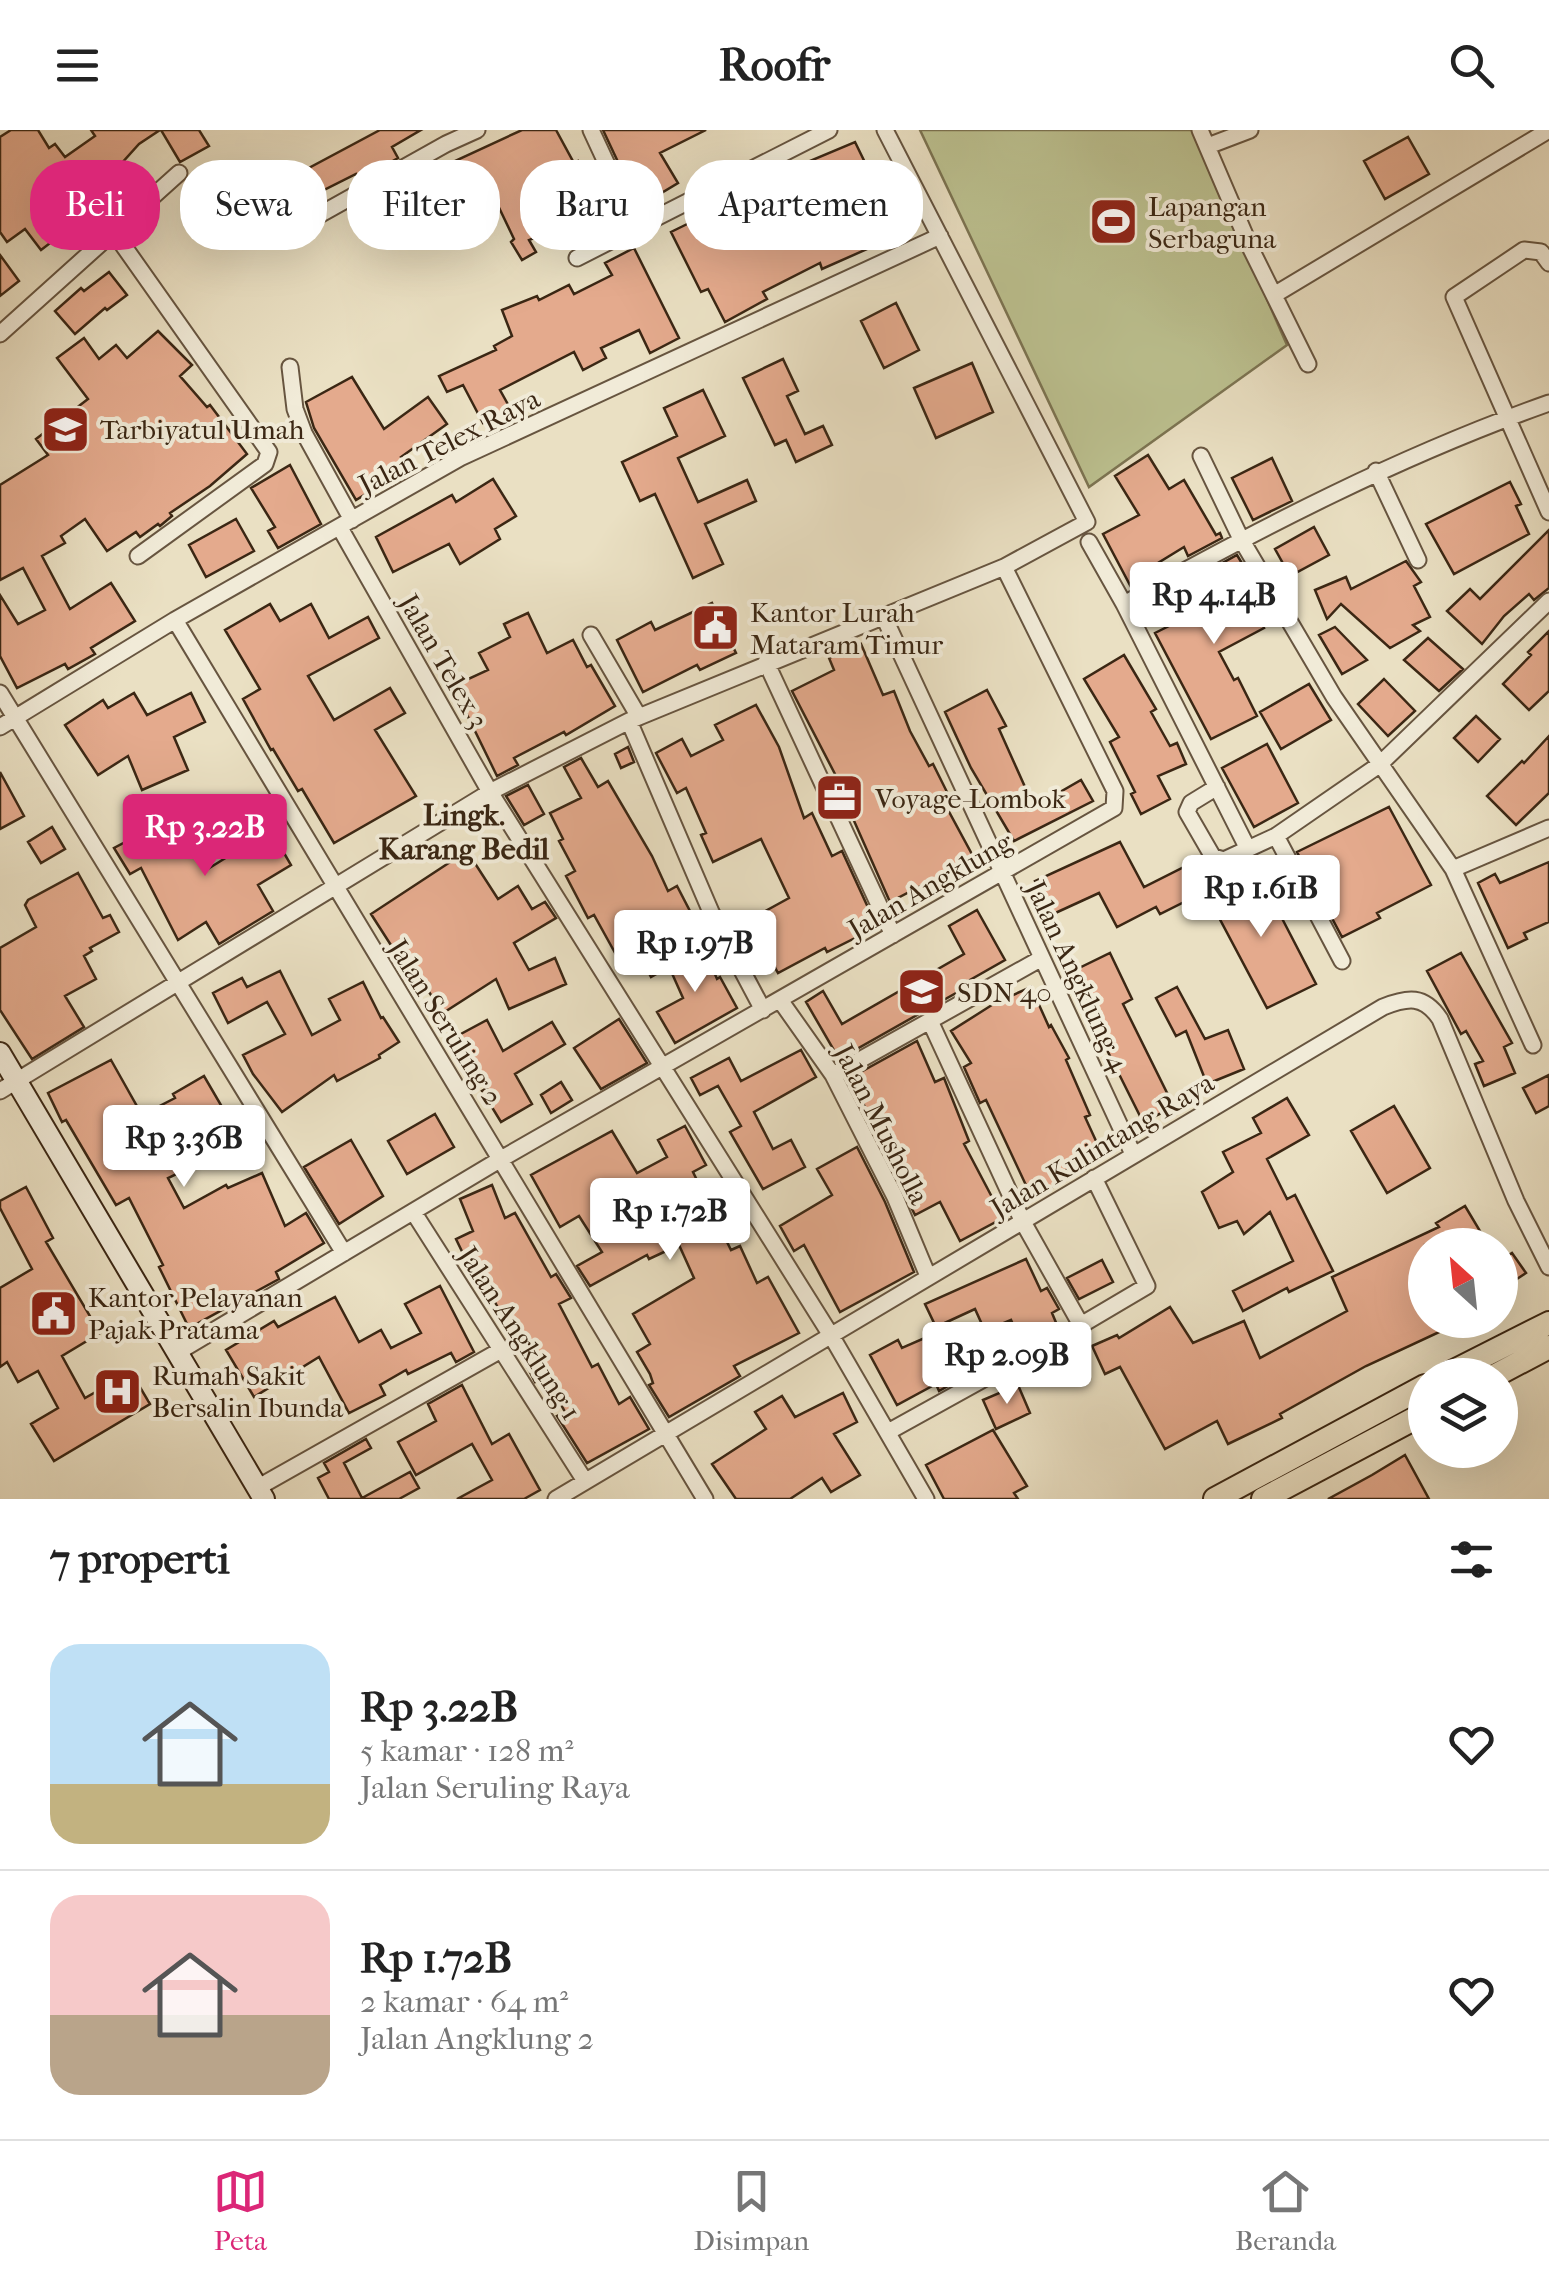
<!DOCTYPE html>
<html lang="id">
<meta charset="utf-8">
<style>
:root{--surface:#fff;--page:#f2f2f2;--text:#222;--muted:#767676;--line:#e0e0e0;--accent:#db2777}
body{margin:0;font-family:"IM FELL French Canon",serif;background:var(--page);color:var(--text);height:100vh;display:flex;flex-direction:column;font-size:38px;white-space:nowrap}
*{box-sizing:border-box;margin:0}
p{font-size:32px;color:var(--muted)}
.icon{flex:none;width:55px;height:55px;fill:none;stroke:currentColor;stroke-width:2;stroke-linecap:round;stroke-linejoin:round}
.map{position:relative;height:1369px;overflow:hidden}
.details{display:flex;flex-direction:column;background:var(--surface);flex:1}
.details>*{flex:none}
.hud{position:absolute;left:30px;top:30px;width:1000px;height:90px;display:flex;gap:20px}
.needle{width:65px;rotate:333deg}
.tools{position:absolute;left:1408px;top:1098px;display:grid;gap:20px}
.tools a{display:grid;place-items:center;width:110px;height:110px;border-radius:50%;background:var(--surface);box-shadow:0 10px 40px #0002;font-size:50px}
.price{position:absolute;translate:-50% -85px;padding:0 22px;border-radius:10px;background:#fff;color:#222;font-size:32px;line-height:65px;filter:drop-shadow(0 2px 5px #0008)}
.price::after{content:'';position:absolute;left:50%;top:60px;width:30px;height:22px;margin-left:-15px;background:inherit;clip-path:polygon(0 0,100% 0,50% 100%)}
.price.current{background:var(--accent);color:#fff}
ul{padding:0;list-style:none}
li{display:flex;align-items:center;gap:30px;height:250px;padding:0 50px}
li+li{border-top:2px solid var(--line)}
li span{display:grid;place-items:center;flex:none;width:280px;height:200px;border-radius:30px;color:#555}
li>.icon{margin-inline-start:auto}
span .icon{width:120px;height:120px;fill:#fffc;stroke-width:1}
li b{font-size:42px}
h2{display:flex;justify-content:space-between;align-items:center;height:120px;padding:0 50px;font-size:42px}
.tag{padding:0 35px;border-radius:40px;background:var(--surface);box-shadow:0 10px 40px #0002;font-size:35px;line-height:90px}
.tag.current{background:var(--accent);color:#fff}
header{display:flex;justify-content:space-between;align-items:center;height:130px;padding:0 50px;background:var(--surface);font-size:45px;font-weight:700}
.tabs{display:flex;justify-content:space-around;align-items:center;height:140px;border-top:2px solid var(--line);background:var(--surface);font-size:28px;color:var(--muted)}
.tabs a{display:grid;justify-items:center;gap:5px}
.tabs .current{color:var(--accent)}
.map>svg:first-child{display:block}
</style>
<header><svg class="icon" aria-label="menu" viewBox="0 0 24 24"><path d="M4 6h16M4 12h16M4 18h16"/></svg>Roofr<svg class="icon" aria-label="search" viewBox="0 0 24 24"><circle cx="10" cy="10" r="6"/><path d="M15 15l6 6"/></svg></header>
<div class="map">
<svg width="1549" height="1369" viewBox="0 0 1549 1369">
<rect width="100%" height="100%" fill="#eae0c3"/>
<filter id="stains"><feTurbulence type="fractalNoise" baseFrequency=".002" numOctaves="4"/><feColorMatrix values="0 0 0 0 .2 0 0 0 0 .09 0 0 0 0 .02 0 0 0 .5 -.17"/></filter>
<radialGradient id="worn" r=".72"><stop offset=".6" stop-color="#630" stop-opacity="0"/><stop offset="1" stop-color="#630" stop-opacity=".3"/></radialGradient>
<path fill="#bcc190" stroke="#7c7452" stroke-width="2.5" d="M920 0H1193L1287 215 1089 357Z"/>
<path fill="#e4aa8d" stroke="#3b2714" stroke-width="2.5" d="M11 0H38L49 18 55 14 65 27 95 6 91 0H160L139 14 120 35 76 70 96 103 82 115 71 97 41 120 25 99 7 112 0 102V7Z
M161 0H199L209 16 180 32Z
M380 0H421L392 17 398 28 359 50 356 44 288 78 277 55Z
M522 0H556L574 33 578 31 599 74 559 93 561 97 529 110 536 122 522 130 511 112 514 109 492 63 428 97 414 68 451 51 444 36Z
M603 0H706L660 23 678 53 658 65 642 41 626 49Z
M1408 7 1429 44 1385 69 1364 31Z
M855 12 876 55 886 50 910 100 822 139 820 133 763 162 767 169 725 192 708 159 701 162 671 102 732 72 729 65Z
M634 118 679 208 650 223 639 200 601 218 606 228 583 240 574 222 500 260 510 278 483 293 463 255 447 262 439 246 496 220 494 216 512 206 502 180 537 166 539 170 569 155 574 164 612 145 605 133Z
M0 125 19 151 0 166Z
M109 142 127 165 107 180 105 178 75 204 55 181 81 158 84 161Z
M896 173 919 220 884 238 861 191Z
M158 201 192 235 180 246 207 277 210 275 247 324 210 356 170 383 172 386 160 396 158 394 140 407 136 402 107 421 85 389 61 406 65 413 42 426 70 479 111 453 135 491 91 518 95 524 68 539 65 534 17 558 0 526V465L18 494 45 480 23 438 0 450V355L48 325 36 309 88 269 57 228 84 208 99 229 116 215 127 228Z
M783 229 798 261 787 266 805 304 823 296 832 315 796 332 786 310 775 315 743 248Z
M972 233 993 282 936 308 914 258Z
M352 247 384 299 428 267 447 294 401 327 408 338 356 370 314 298 306 272Z
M703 260 725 306 678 328 698 372 747 350 756 371 705 394 723 434 693 448 655 364 640 371 622 332 677 306 664 278Z
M1148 325 1169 359 1184 350 1216 405 1220 403 1222 408 1188 426 1184 417 1158 433 1162 440 1131 457 1103 404 1139 385 1115 346Z
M1272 328 1292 371 1253 390 1232 348Z
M290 335 321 394 278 418 268 401 275 397 251 358Z
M493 349 516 386 495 399 500 409 460 434 449 414 393 442 376 407 452 365 456 372Z
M1510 352 1521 374 1516 376 1529 404 1454 444 1426 394Z
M236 389 254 421 206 447 189 415Z
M1314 397 1329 425 1290 446 1275 419Z
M1549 400V458L1534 470 1529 464 1504 486 1482 514 1447 481 1470 459 1480 469Z
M1237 425 1249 445 1239 451 1264 498 1219 522 1234 550 1238 548 1257 586 1211 609 1155 503 1203 479 1188 452Z
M1406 431 1421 452 1414 456 1430 487 1413 495 1420 501 1390 518 1341 474 1327 489 1315 460 1346 447 1351 459Z
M712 473 736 523 700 540 697 535 643 562 617 510 651 492 655 500Z
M270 474 280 491 311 474 329 508 368 487 379 508 308 546 334 590 390 558 405 583 375 600 416 666 334 713 302 659 298 661 273 619 271 620 243 569 260 559 225 500Z
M528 483 547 523 573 510 587 537 591 535 615 576 566 605 564 602 514 628 518 635 497 646 453 556 488 540 479 523 510 507 504 494Z
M1335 497 1367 530 1342 544 1319 505Z
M1549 501V561L1529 580 1503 554 1531 525 1528 522Z
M1428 508 1463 539 1439 561 1404 530Z
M861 514 883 565 894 561 910 601 929 636 933 634 947 662 940 665 974 728 890 772 847 675 850 673 792 561 834 540 829 528Z
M1124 525 1156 579 1151 582 1170 616 1177 613 1186 634 1158 646 1170 669 1141 684 1131 664 1135 662 1110 612 1119 607 1084 549Z
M1384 549 1415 581 1388 606 1358 574Z
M1309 554 1331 590 1281 619 1260 582Z
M987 560 1006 596 999 599 1034 677 1081 650 1093 671 1014 711 971 638 945 582Z
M134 563 147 585 191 563 205 592 174 607 188 640 142 660 128 626 98 645 65 595 103 570 108 578Z
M756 575 779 617 804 688 812 683 832 726 842 721 877 797 827 822 825 818 778 843 749 790 789 768 761 709 713 732 701 705 706 703 686 658 677 663 656 623 682 609 691 626 723 610 715 595Z
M1476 586 1500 609 1478 632 1454 608Z
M1549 606V663L1516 695 1487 666 1522 631 1524 633Z
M1267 614 1298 673 1254 697 1222 638Z
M628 617 634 632 621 638 615 624Z
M581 628 598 657 608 651 652 726 668 761 677 756 692 785 648 807 665 839 651 847 638 822 619 830 594 785 588 788 566 746 575 741 559 711 563 709 550 683 581 668 564 637Z
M0 642 24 686 0 699Z
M528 655 544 684 524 695 506 666Z
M1389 677 1431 755 1377 783 1380 788 1342 807 1297 722Z
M177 685 206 740 245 716 242 712 269 697 291 735 258 755 273 781 219 814 206 792 178 810 141 738 130 744 114 718Z
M52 697 65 719 41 733 28 712Z
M1120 712 1144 757 1198 730 1212 758 1160 784 1156 777 1117 797 1099 763 1051 785 1035 751Z
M467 721 498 769 518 756 532 779 545 772 556 788 514 813 529 840 555 828 566 854 509 879 496 849 443 883 401 820 396 823 371 784Z
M1549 732V792L1524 803 1527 809 1508 818 1478 753 1495 744 1500 753Z
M1254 742 1268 773 1273 771 1316 854 1267 878 1206 763Z
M78 743 103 788 110 785 119 802 90 818 92 821 84 826 96 849 65 866 84 897 32 929 0 880V818L36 797 25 775 28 770Z
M977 780 1005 830 970 850 972 854 839 929 806 872 823 861 842 894 964 824 949 796Z
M702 814 717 849 720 847 737 878 675 913 657 882 683 868 666 830Z
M1110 823 1132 869 1123 874 1174 977 1143 992 1098 902 1101 900 1073 841Z
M1461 823 1512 913 1504 917 1515 943 1484 956 1475 934 1483 931 1466 901 1461 904 1427 841Z
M280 841 312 905 340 890 329 869 363 852 381 888 383 887 399 912 379 925 380 928 337 951 334 945 282 982 253 944 243 925 285 904 267 872 228 893 213 863 242 848 247 857Z
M1031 857 1049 897 1051 895 1069 928 1066 930 1090 985 1085 987 1102 1024 1060 1043 1064 1051 1032 1068 986 970 980 973 964 937 971 933 951 901 995 873Z
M1177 857 1205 909 1228 900 1244 939 1207 954 1186 901 1176 906 1156 868Z
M619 889 647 933 601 959 574 918Z
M487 890 503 921 552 892 565 914 515 944 532 974 501 992 482 961 487 958 459 905Z
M917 911 935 952 944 948 969 1011 964 1014 1003 1088 960 1111 940 1072 915 1085 876 1006 879 1004 850 948Z
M801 920 816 947 754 982 773 1019 791 1010 805 1037 763 1059 730 1002 741 996 718 956 700 965 691 948 729 928 741 951Z
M111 930 142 985 175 968 173 964 204 946 229 989 238 984 250 1009 168 1048 184 1078 226 1055 228 1058 262 1043 285 1096 306 1083 324 1113 276 1142 279 1149 189 1198 159 1137 163 1135 129 1068 116 1075 66 990 62 992 48 963Z
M1549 945V976L1536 983 1523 958Z
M561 952 572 970 551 983 541 965Z
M1287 968 1309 1005 1267 1029 1287 1069 1295 1065 1333 1141 1289 1162 1287 1158 1243 1181 1233 1161 1293 1131 1270 1082 1244 1104 1237 1091 1219 1098 1202 1062 1233 1042 1223 1022 1261 1003 1253 988Z
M1394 976 1430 1038 1387 1063 1351 1001Z
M435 984 454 1017 407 1044 388 1011Z
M685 996 706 1035 693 1042 731 1120 740 1116 757 1153 768 1147 799 1203 734 1236 740 1246 669 1287 649 1255 653 1253 650 1244 637 1222 650 1214 633 1184 694 1148 679 1115 649 1129 647 1125 590 1156 577 1136 602 1122 579 1086 560 1097 531 1045 612 1001 637 1043 667 1027 658 1010Z
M351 1010 383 1066 339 1094 304 1037Z
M857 1017 885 1072 914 1142 840 1182 804 1115 794 1121 780 1096 832 1065 817 1039Z
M492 1055 505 1088 515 1083 551 1147 556 1144 571 1168 559 1174 592 1237 598 1234 619 1274 630 1267 649 1299 587 1333 557 1286 565 1282 546 1247 535 1252 496 1174 475 1136 470 1138 456 1109 473 1101 460 1069Z
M26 1057 53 1108 46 1112 100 1203 62 1226 85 1268 131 1242 150 1274 54 1331 31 1294 58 1278 38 1241 18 1252 7 1232 0 1237V1158L32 1139 0 1078V1071Z
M1465 1076 1480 1101 1456 1115H1425V1190H1465L1366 1236 1280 1284 1282 1288 1228 1314 1217 1291 1165 1319 1120 1237 1105 1244 1092 1216 1117 1205 1119 1208 1170 1177 1193 1213 1244 1191 1260 1228 1347 1181 1332 1147 1439 1097 1436 1093Z
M1512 1123 1526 1143 1500 1160V1131Z
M1026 1129 1041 1161 1047 1158 1059 1179 1052 1183 1057 1195 1022 1215 1011 1190 985 1201 975 1179 936 1197 925 1174Z
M1102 1130 1113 1152 1079 1169 1067 1148Z
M440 1156 474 1222 456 1232 451 1223 408 1244 406 1240 380 1255 385 1265 349 1283 319 1227 254 1267 226 1220 274 1191 278 1197 335 1167 359 1212 381 1200 391 1218 421 1203 405 1174Z
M950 1197 969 1244 939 1261 936 1254 897 1275 870 1225 898 1210 902 1218Z
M462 1255 492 1314 509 1304 540 1360 524 1369H457L492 1350 472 1314 416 1345 398 1312 436 1291 428 1274Z
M1018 1255 1030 1283 996 1299 983 1270Z
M843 1263 857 1292 834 1304 860 1345 831 1362 822 1348 790 1369H736L712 1334 766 1299 755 1282 782 1266 795 1287Z
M993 1300 1027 1356 1014 1363 1018 1369H944L926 1335Z
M366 1309 371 1318 344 1333 362 1368 410 1342 419 1358 399 1369H329L318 1348 329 1342 324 1333Z
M1405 1325 1429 1369H1328L1372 1345Z"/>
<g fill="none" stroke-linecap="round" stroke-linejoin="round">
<defs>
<path id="street" d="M591 0 636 97
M1200 0 1251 119 1308 234
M1208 16 1250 0
M312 89 446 14 477 0
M113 101 269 322 265 334 138 426
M577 128 829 0
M1549 133 1541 122 1524 120 1454 167 1549 382
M1274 165 1549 0
M0 204 179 43
M290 237 295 279 304 303 352 390
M1201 326 1241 409 1334 567 1453 739 1533 915
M1376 341 1418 430
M340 398 490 662 832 1207 926 1369
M1089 412 1124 474 1248 719
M1124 474C1262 397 1400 326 1549 273
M883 485 1133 1024
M175 490 705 1369
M591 505 639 587
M766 532 893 805
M0 563 344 1123
M629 591 711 782 763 880
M0 597 175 490 460 328 940 106
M1217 657 1191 673 1187 682 1213 727 1224 730 1276 706 1379 635 1549 471
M1276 706 1342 831
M1453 739 1549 698
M780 870 833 945 895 1067 928 1146
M833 945 1042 828
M0 961 490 662 629 591 1004 437 1087 392 885 0
M414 1083 585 1351
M1081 1195 1147 1156 1094 1048
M178 1222 501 1029 1114 678 1115 661 1004 437
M888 1302 1081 1195 1023 1092 930 891
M257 1358 501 1220
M556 1369 1383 877C1408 867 1424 865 1440 889L1516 1071 1549 1137"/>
<path id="secondary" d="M0 923 264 1369"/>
<path id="primary" d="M1446 1245 1549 1193
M1496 1245 1549 1217
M1215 1369 1425 1256
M1263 1369 1425 1283"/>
</defs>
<use href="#street" stroke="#675540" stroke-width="19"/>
<use href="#secondary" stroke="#3b2714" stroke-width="24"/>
<use href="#primary" stroke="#3b2714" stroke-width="26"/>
<use href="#street" stroke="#f1ebd8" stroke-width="15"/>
<use href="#secondary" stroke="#f1ebd8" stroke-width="20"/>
<use href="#primary" stroke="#eae0c3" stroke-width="22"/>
</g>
<defs>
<symbol id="stadium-square" viewBox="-11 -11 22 22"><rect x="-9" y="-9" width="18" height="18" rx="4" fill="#8f2418" stroke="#f1ebd8"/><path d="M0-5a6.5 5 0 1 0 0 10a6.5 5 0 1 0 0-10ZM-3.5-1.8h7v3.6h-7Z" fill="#fff"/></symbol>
<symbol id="school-square" viewBox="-11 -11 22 22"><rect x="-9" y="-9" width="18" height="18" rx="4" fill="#8f2418" stroke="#f1ebd8"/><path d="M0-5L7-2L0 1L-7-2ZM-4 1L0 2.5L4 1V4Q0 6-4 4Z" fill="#fff"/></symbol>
<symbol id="civic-square" viewBox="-11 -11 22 22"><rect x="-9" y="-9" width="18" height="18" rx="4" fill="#8f2418" stroke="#f1ebd8"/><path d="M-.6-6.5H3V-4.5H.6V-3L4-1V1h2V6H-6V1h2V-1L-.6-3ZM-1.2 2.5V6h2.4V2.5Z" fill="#fff"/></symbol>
<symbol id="office-square" viewBox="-11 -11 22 22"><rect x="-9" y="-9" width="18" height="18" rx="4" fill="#8f2418" stroke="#f1ebd8"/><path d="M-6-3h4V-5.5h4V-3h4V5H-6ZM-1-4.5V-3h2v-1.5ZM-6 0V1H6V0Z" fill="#fff"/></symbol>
<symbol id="hospital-square" viewBox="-11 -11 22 22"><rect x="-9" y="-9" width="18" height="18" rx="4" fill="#8f2418" stroke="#f1ebd8"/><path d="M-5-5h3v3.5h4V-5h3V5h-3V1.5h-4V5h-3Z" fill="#fff"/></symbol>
</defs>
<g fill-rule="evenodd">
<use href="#stadium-square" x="1086" y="64" width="55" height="55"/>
<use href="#school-square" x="38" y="272" width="55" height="55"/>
<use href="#civic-square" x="688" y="470" width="55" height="55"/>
<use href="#office-square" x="812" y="640" width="55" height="55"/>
<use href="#school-square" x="894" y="834" width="55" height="55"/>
<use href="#civic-square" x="26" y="1156" width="55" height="55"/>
<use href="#hospital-square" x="90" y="1234" width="55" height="55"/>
</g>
<g text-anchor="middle" stroke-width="8" stroke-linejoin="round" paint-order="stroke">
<g font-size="28" fill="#3b2714" stroke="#f1ebd8" text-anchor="start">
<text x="1148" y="86">Lapangan<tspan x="1148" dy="32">Serbaguna</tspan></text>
<text x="100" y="309">Tarbiyatul Umah</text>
<text x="750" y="492">Kantor Lurah<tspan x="750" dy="32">Mataram Timur</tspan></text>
<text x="875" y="678">Voyage-Lombok</text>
<text x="957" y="872">SDN 40</text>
<text x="88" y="1177">Kantor Pelayanan<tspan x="88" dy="32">Pajak Pratama</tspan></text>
<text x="152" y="1255">Rumah Sakit<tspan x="152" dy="32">Bersalin Ibunda</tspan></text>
</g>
<g font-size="28" fill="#3b2714" stroke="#f1ebd8">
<text transform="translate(449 311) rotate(-27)" y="10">Jalan Telex Raya</text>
<text transform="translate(444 531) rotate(60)" y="10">Jalan Telex 3</text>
<text transform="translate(930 755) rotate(-30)" y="10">Jalan Angklung</text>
<text transform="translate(1078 846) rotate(65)" y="10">Jalan Angklung 4</text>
<text transform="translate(446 892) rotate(58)" y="10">Jalan Seruling 2</text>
<text transform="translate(882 994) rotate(63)" y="10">Jalan Musholla</text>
<text transform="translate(1102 1015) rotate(-31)" y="10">Jalan Kulintang Raya</text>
<text transform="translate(520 1203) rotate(57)" y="10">Jalan Angklung 1</text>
</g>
<g font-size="30" font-weight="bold" fill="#3b2714" stroke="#f1ebd8">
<text x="464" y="695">Lingk.<tspan x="464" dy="34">Karang Bedil</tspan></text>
</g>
</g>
<rect width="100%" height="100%" filter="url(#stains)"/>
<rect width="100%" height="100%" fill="url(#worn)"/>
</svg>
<div class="tools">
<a><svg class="needle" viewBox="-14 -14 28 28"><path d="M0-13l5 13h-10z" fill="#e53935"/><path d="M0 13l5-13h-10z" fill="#767676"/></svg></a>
<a><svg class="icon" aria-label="layers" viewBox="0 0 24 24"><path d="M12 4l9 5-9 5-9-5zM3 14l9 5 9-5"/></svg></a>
</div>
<b class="price" style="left:1214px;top:517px">Rp 4.14B</b>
<b class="price current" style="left:205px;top:749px">Rp 3.22B</b>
<b class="price" style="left:1261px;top:810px">Rp 1.61B</b>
<b class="price" style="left:695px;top:865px">Rp 1.97B</b>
<b class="price" style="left:184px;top:1060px">Rp 3.36B</b>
<b class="price" style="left:670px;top:1133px">Rp 1.72B</b>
<b class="price" style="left:1007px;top:1277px">Rp 2.09B</b>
<div class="hud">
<a class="tag current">Beli</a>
<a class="tag">Sewa</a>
<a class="tag">Filter</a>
<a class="tag">Baru</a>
<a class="tag">Apartemen</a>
</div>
</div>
<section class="details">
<h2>7 properti<svg class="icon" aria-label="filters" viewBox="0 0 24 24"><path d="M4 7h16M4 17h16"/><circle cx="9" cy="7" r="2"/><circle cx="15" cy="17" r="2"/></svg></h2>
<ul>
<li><span style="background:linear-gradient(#bfe0f5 70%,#c2b280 0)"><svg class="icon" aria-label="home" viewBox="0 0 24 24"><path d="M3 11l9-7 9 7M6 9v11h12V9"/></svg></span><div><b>Rp 3.22B</b><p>5 kamar · 128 m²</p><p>Jalan Seruling Raya</p></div><svg class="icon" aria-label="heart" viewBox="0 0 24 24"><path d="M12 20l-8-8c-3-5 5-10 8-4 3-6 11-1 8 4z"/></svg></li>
<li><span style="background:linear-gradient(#f6c9c9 60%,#b9a48a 0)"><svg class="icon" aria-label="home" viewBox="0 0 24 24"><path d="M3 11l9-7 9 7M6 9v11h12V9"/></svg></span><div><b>Rp 1.72B</b><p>2 kamar · 64 m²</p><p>Jalan Angklung 2</p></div><svg class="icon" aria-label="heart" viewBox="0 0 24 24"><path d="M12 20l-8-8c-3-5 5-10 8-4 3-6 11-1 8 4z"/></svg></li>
</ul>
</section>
<nav class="tabs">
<a class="current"><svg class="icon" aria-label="map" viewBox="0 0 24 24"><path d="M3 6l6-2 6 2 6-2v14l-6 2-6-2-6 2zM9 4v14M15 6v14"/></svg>Peta</a>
<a><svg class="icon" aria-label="saved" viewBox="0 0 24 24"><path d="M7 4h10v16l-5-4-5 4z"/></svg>Disimpan</a>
<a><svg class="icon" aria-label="home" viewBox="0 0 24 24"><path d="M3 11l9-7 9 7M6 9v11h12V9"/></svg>Beranda</a>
</nav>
